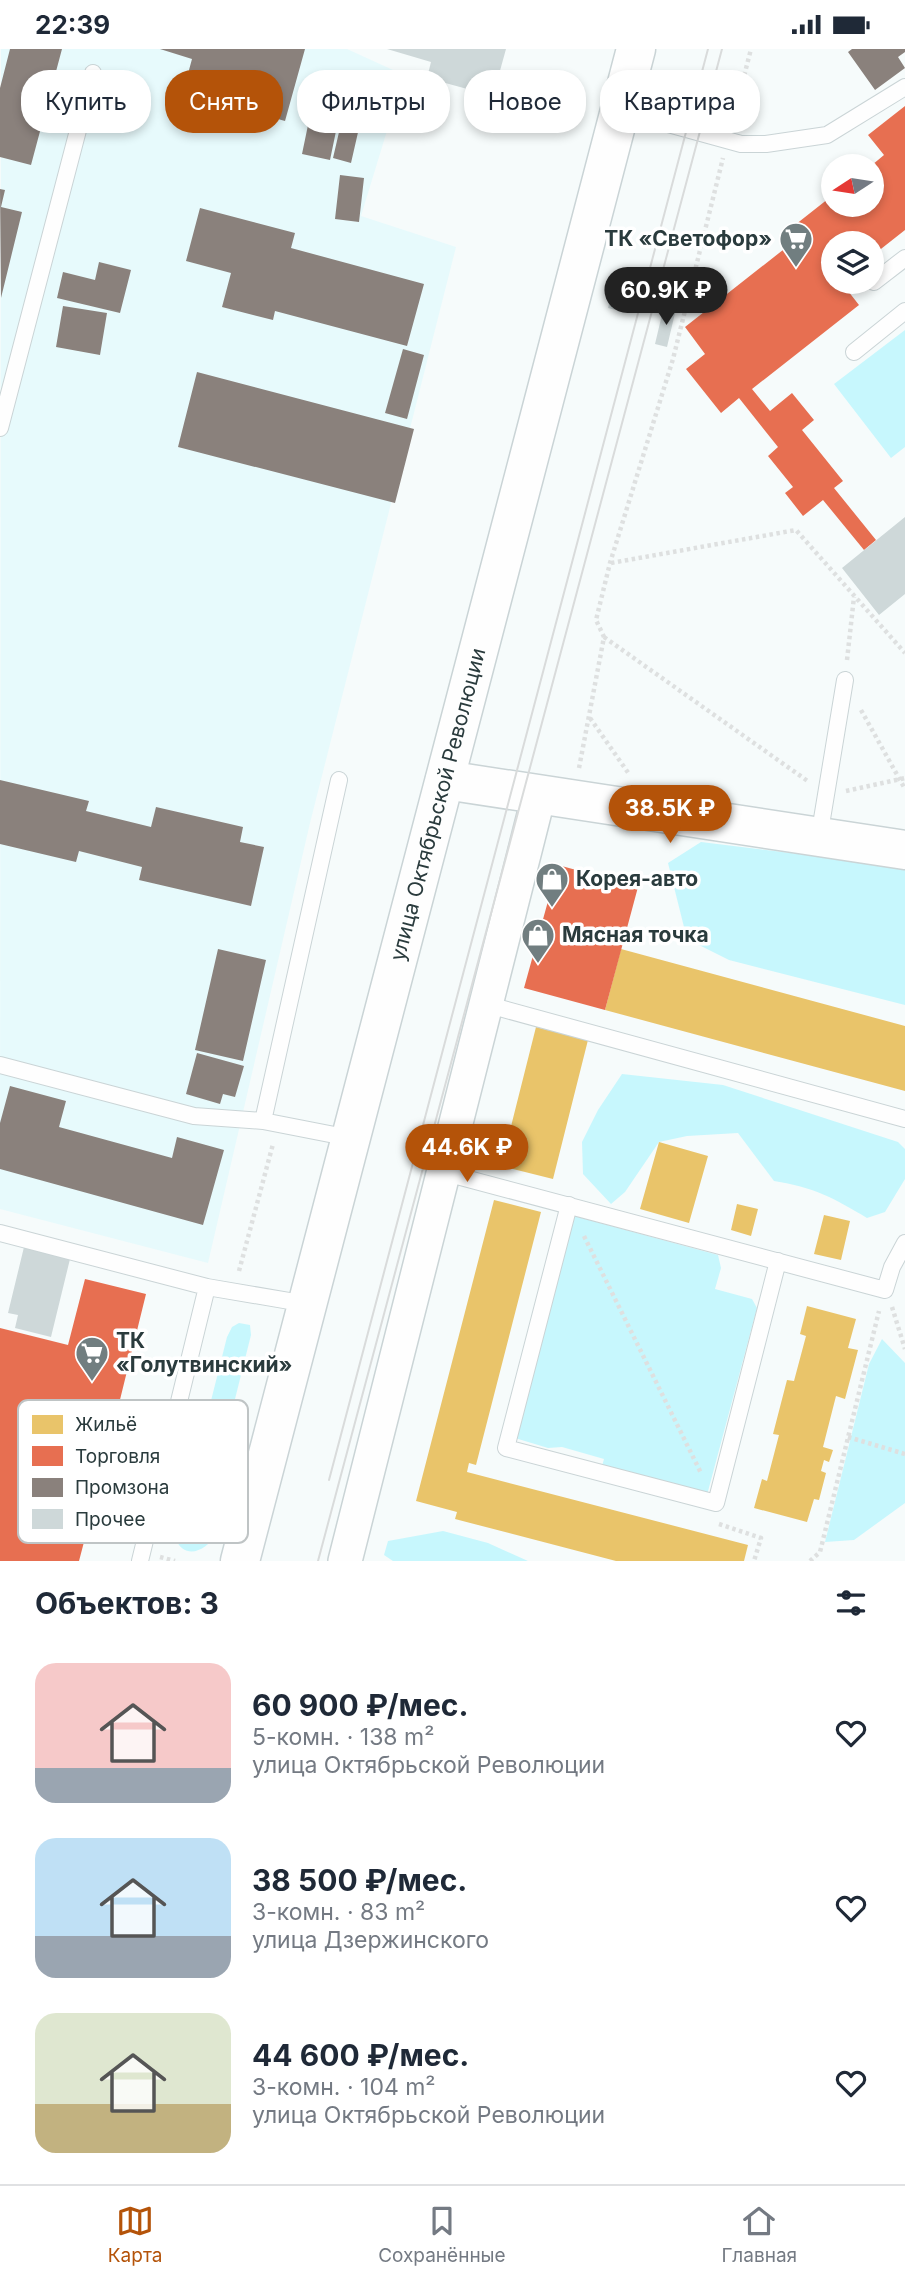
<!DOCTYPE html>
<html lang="ru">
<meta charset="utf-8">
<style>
:root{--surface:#fff;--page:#f6f6f7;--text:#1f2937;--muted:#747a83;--line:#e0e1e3;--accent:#b45309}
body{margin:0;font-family:Inter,sans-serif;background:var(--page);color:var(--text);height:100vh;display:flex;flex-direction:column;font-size:26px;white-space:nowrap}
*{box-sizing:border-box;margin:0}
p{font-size:23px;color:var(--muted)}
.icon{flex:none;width:38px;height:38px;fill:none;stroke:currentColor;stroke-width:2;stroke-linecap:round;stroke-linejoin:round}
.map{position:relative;height:1512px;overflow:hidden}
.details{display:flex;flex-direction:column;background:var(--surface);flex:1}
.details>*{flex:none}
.hud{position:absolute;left:21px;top:21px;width:864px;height:63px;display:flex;gap:14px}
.needle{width:46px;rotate:258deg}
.fabs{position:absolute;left:821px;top:105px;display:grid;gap:14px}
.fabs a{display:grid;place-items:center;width:63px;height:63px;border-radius:50%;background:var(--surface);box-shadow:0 4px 10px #0003;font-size:35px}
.price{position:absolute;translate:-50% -60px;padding:0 16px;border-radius:24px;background:var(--accent);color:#fff;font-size:23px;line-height:46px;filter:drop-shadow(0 2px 4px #0008)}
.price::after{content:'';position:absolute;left:50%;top:42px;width:21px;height:16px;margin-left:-10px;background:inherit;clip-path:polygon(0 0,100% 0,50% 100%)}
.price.on{background:#222;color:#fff}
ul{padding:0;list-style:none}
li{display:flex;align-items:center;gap:21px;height:175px;padding:0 35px}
li span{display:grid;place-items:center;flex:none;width:196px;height:140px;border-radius:21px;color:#555}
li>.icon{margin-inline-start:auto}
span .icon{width:84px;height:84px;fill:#fffc;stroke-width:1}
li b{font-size:30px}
h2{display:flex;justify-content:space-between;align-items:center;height:84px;padding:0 35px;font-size:30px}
.chip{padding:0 24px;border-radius:28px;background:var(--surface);box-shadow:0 4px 10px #0003;font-size:24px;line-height:63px}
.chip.on{background:var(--accent);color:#fff}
.status{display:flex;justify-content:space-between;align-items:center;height:49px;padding:0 35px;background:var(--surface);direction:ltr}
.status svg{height:19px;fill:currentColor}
.tab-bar{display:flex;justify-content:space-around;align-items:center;height:98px;border-top:2px solid var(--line);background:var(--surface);font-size:19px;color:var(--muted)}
.tab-bar a{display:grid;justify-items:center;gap:4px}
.tab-bar .on{color:var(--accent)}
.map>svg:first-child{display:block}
</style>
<div class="status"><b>22:39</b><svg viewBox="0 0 49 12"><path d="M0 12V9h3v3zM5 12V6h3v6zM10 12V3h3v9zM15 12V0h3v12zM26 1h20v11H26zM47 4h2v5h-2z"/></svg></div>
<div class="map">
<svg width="905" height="1512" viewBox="0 0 905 1512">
<rect width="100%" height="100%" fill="#f6fbfb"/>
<path fill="#e7fafc" d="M1 0H347L404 26 361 167 456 198 310 774 208 1214 0 1160Z"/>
<path fill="#c7f7fd" d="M905 281V398L891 409 834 335Z
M701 793 905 818V956L729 911 687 890 668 814Z
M622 1025 723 1036 898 1093 905 1100V1130L885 1163 867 1169C834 1149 813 1138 774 1132L738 1084 687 1087 659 1093 625 1143 611 1155 583 1125 582 1093 598 1061Z
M574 1167 718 1206 721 1219 715 1240 752 1250 757 1259 707 1446 602 1417 604 1410 562 1398 548 1399 515 1389Z
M239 1274 250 1276 251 1286 231 1366 241 1381 217 1484C207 1501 186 1512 176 1491L227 1288 232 1278Z
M882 1290 905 1314V1454L854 1491 825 1493 869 1315Z
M443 1482 488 1494 528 1512H393L384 1506 388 1492Z"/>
<path fill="#e9c46a" d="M621 900 905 977V1042L605 961Z
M536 978 588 991 553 1130 501 1117Z
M659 1093 708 1107 689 1174 640 1160Z
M494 1151 541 1163 476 1416 469 1414 467 1423 748 1496 744 1512H616L455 1470 457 1463 416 1452Z
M737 1155 758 1160 751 1187 731 1181Z
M824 1166 850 1172 841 1211 814 1205Z
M807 1257 856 1270 848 1299 858 1301 845 1350 836 1347 823 1398 833 1401 829 1413 824 1411 821 1422 826 1424 819 1451 814 1450 807 1473 754 1459 762 1430 767 1432 779 1386 773 1385 787 1331 794 1332 806 1287 800 1285Z"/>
<path fill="#e76f51" d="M905 57V181L872 207V194H833V233H841L859 256 752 340 770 362 792 344 814 371 802 381 843 432 834 439 876 491 864 501 823 451 803 467 785 444 793 438 768 407 778 398 739 349 721 364 686 320 705 305 685 278 788 197 781 187 833 146V156H872V116L884 106 868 86Z
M558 816 638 838 605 961 524 939Z
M85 1230 146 1245 115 1371 123 1400 110 1453 89 1474 79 1512H0V1279L68 1296Z"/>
<path fill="#8a817c" d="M10 0H62L31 116 0 108V39Z
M160 0H305L285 72 183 43 192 10Z
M852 0H905V3L898 8 905 19 875 41 848 3Z
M318 28 346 34 330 111 302 105Z
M349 40 367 44 351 114 333 109Z
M340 126 364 129 359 173 335 170Z
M0 140 5 141 1 158 22 163 1 249Z
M200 159 295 184 291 199 424 235 407 297 275 262 273 271 222 258 231 224 186 212Z
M99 213 131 221 120 264 57 249 63 223 95 231Z
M63 257 107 264 100 306 56 298Z
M403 300 424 306 407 370 385 364Z
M197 323 414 380 395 454 178 398Z
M0 731 89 752 86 762 151 778 156 758 243 778 240 793 264 798 251 857 139 831 142 818 79 802 76 813 0 795Z
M218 900 266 911 243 1012 195 1001Z
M197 1004 244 1017 235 1048 223 1045 220 1055 186 1045Z
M10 1037 66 1052 59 1078 172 1109 177 1088 224 1101 203 1176 0 1120V1074Z"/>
<path fill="#ced8d9" d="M387 0H506L493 47 427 29 431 13Z
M617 224 634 229 624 263 608 259Z
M664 257 676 260 667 298 655 295Z
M905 468V545L879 566 842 519Z
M24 1198 70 1210 51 1288 15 1279 18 1266 8 1264Z"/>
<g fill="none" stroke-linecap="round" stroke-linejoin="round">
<defs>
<path id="lane" d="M661 73 741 95H766L827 86 905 38
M874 233 905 209
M854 303 905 262
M0 379 93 24
M339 731 263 1072 350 1089
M819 788 845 631
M485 955 905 1070
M0 1016 194 1067 263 1072
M442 1123 885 1241 892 1218 905 1194
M569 1156 506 1399 716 1454 778 1212
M0 1184 207 1238
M140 1512 207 1238 307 1255"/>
<path id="street" d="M345 1512 539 746"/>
<path id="secondary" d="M445 731 905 801"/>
<g id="primary">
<path id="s1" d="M240 1512 636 0"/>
</g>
</defs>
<use href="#lane" stroke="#cad4d6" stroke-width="18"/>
<use href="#street" stroke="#cad4d6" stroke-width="36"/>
<use href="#secondary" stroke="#cad4d6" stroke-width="41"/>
<use href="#primary" stroke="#cad4d6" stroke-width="41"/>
<path stroke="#dee0e0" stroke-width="4.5" stroke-dasharray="3.5 3.5" stroke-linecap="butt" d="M732 74 751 0
M611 514 796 481 905 604
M604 588 809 733
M847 611 854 548
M861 661 905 740
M590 669 629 725
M579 719 604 588 596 571 610 514 673 310 723 109
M846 742 905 729
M584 1187 701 1424
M239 1222 273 1095
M892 1258 905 1300
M848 1388 905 1405
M116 1427 139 1433
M719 1475 761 1489 754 1512
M160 1508 175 1512
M810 1512 820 1503 879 1262"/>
<use href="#lane" stroke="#fefefe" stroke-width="16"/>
<use href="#street" stroke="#fefefe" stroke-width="33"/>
<use href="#secondary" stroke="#fefefe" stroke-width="38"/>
<use href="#primary" stroke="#fefefe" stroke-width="38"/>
<path stroke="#d9dbdb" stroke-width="2" d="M329 1431 708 0
M318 1512 722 0"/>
</g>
<defs>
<symbol id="supermarket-pin" viewBox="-11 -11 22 30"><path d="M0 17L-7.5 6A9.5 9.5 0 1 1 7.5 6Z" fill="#717e80" stroke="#fff"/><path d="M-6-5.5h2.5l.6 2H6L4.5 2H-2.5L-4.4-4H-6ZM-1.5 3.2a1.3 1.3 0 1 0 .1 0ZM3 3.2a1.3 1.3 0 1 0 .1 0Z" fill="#fff"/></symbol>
<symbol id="shop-pin" viewBox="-11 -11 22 30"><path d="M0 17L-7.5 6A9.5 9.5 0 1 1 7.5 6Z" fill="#717e80" stroke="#fff"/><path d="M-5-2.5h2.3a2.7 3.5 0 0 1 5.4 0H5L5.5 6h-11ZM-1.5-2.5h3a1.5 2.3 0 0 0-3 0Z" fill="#fff"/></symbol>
</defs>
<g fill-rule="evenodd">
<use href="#supermarket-pin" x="777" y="171" width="38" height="52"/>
<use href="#shop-pin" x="533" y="811" width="38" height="52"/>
<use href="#shop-pin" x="519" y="867" width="38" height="52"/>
<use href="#supermarket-pin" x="73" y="1285" width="38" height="52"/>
</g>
<g text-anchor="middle" stroke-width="7" stroke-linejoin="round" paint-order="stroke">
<g font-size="21" font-weight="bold" fill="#2a3b3d" stroke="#fff" text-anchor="start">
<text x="772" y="197" text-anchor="end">ТК «Светофор»</text>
<text x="576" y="837">Корея-авто</text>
<text x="562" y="893">Мясная точка</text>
<text x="116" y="1299">ТК<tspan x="116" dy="24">«Голутвинский»</tspan></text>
</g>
<g font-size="21" fill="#2a3b3d" stroke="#fff">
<text dy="7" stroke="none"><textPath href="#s1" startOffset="782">улица Октябрьской Революции</textPath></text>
</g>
</g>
<rect x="18" y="1351" width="230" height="143" rx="10" fill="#fff" stroke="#bfc4c5" stroke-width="2"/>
<rect x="32" y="1366" width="31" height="19" fill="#e9c46a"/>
<rect x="32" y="1397" width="31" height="20" fill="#e76f51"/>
<rect x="32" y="1429" width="31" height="19" fill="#8a817c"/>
<rect x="32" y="1460" width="31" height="20" fill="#ced8d9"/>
<g font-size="19" fill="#2a3b3d">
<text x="75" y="1382">Жильё</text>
<text x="75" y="1414">Торговля</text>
<text x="75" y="1445">Промзона</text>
<text x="75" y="1477">Прочее</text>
</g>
</svg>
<div class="fabs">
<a><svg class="needle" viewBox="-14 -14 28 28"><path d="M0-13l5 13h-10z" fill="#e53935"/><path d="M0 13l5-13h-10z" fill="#747a83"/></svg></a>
<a><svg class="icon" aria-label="layers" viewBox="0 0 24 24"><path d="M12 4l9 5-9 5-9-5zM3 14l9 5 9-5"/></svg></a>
</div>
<b class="price on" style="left:666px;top:278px">60.9K ₽</b>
<b class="price" style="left:670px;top:796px">38.5K ₽</b>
<b class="price" style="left:467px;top:1135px">44.6K ₽</b>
<div class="hud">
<a class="chip">Купить</a>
<a class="chip on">Снять</a>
<a class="chip">Фильтры</a>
<a class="chip">Новое</a>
<a class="chip">Квартира</a>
</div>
</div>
<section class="details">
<h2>Объектов: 3<svg class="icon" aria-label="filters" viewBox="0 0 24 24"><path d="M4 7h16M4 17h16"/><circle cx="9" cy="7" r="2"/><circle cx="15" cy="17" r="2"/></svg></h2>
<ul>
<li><span style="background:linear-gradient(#f6c9c9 75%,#9aa5b1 0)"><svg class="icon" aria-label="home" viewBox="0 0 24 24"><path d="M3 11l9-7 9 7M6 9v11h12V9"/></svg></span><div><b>60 900 ₽/мес.</b><p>5-комн. · 138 m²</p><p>улица Октябрьской Революции</p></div><svg class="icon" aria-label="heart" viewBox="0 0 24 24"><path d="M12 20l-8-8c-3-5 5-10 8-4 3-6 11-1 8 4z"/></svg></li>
<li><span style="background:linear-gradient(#bfe0f5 70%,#9aa5b1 0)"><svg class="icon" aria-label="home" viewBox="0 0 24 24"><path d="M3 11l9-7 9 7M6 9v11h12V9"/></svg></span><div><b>38 500 ₽/мес.</b><p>3-комн. · 83 m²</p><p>улица Дзержинского</p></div><svg class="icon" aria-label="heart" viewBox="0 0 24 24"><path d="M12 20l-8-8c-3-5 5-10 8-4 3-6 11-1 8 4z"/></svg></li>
<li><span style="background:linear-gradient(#dfe7d0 65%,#c2b280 0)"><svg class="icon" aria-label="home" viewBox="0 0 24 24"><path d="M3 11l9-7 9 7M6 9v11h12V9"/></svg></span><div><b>44 600 ₽/мес.</b><p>3-комн. · 104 m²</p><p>улица Октябрьской Революции</p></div><svg class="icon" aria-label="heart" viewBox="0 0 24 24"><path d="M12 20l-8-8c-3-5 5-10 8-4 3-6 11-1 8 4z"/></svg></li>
</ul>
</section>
<nav class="tab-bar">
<a class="on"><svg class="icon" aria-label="map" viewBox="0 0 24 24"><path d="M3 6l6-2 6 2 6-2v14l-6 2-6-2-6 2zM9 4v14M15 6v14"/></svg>Карта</a>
<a><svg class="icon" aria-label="saved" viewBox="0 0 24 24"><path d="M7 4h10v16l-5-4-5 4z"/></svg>Сохранённые</a>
<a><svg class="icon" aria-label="home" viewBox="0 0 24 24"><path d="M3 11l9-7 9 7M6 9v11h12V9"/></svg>Главная</a>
</nav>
